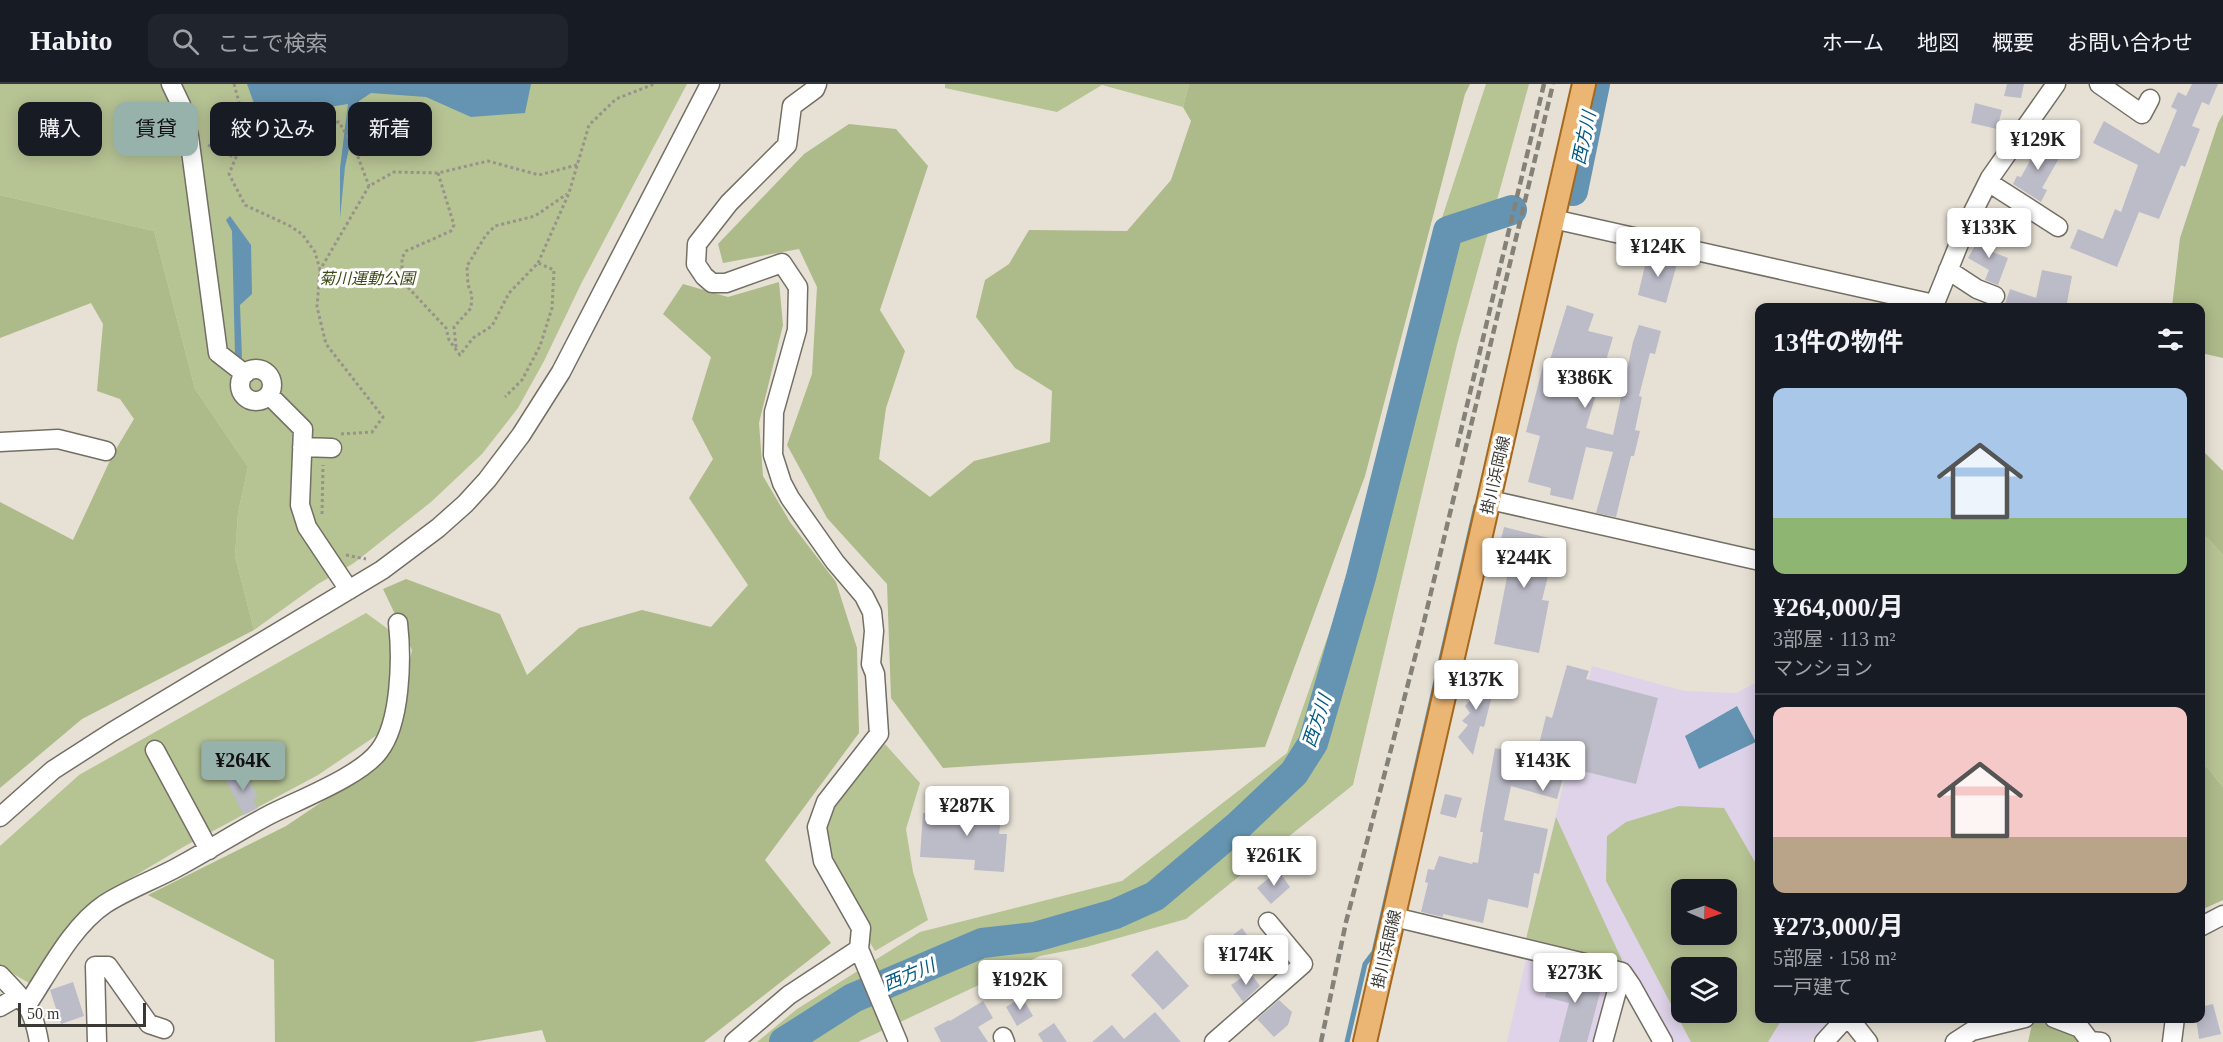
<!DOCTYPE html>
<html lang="ja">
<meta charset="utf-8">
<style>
:root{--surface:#171b24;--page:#20242c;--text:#f1f3f6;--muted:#9ea1a6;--line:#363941;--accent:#97b2aa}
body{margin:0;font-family:"Times New Roman","Noto Sans JP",serif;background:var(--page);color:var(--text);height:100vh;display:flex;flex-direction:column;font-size:22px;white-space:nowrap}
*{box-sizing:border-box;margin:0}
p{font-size:20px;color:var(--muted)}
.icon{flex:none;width:33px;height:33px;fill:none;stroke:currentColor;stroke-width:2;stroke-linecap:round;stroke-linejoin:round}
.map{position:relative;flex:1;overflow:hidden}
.side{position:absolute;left:1755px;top:219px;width:450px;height:720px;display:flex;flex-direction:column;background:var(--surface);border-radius:12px;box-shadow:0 3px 15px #0003}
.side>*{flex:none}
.guide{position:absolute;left:18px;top:18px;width:570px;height:54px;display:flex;gap:12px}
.needle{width:39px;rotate:92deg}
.fabs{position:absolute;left:1671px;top:795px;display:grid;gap:12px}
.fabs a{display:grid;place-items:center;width:66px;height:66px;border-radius:12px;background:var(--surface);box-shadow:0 3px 15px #0003;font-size:30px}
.scale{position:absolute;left:18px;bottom:15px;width:128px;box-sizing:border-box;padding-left:6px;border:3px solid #3b3934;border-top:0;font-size:16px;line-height:21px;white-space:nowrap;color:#3b3934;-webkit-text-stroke:4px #fff;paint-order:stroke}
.price{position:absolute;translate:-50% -51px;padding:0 14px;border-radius:6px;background:#fff;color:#222;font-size:20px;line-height:39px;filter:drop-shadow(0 2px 3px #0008)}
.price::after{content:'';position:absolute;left:50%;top:36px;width:18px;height:14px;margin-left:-9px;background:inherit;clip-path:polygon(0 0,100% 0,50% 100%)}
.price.on{background:var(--accent);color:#111}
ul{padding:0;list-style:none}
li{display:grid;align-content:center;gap:12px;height:318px;padding:0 18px}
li+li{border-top:2px solid var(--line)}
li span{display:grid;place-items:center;height:186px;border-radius:12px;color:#555}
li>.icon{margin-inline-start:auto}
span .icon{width:108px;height:108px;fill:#fffc;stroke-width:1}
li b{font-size:26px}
h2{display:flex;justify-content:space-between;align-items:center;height:72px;padding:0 18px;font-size:26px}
.tag{padding:0 21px;border-radius:12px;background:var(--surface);box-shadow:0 3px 15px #0003;font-size:21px;line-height:54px}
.tag.on{background:var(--accent);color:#111}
header{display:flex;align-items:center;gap:36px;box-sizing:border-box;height:84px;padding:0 30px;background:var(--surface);border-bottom:2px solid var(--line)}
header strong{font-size:28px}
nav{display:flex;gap:33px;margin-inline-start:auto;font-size:21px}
.search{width:420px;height:54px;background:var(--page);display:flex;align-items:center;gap:15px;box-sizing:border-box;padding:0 21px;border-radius:12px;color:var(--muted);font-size:22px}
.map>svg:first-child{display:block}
</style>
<header>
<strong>Habito</strong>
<div class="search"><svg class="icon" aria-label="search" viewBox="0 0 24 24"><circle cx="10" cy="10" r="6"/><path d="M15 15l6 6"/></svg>ここで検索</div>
<nav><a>ホーム</a><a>地図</a><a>概要</a><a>お問い合わせ</a></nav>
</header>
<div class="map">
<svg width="2223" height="958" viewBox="0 0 2223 958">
<rect width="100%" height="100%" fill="#e7e1d5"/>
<path fill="#ded3e8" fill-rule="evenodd" d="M1592 582 1684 607 1736 609 1759 597 1760 934 1832 935 1810 958H1665L1626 885 1526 855ZM1682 806H1726V850H1682ZM1682 884H1726V928H1682Z
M1527 871 1615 893 1598 958H1507Z"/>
<path fill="#b6c393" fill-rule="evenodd" d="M0 0H687L581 200 544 277 518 324 482 370 431 418 354 479 318 500 254 546 235 472 238 429 248 383 195 305 154 147 0 111Z
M945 0H1189L1183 23 1102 1 1057 28 945 4Z
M1486 0H1529L1457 261 1353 701 1186 835 1086 863 1040 872 858 958H757L797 925 920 848 1122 797 1287 669 1396 357 1438 146Z
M2201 447 2223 471V703L2207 683 2201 680Z
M366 529 395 550 383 647 318 691 185 762 94 816 29 899 0 882V762L79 691Z
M885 660 920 699 906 745 913 788 928 836 875 867 861 844 819 754 826 718Z
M1679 722 1724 724 1759 785 1760 934 1782 935 1768 958H1691L1606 797 1607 752 1626 738ZM1682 806H1726V850H1682ZM1682 884H1726V928H1682Z
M1556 733 1626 885 1526 855Z"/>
<path fill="#adba89" d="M1189 0H1470L1465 10 1365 392 1265 663 943 684 891 614 887 500 827 434 787 361 812 290 817 203 799 165 723 179 718 160 804 70 849 40 896 45 928 82 880 226 905 267 886 324 879 375 930 413 974 377 1050 358 1052 307 1015 284 976 233 985 196 1009 180 1029 146 1127 147 1171 96 1191 37 1183 23Z
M2223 30V274L2201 269 2200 224 2172 223 2180 154 2218 39Z
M0 111 154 147 195 305 248 383 238 429 235 472 254 546 82 635 0 704V418L73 456 113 370 134 335 120 315 97 307 103 240 91 219 0 254Z
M779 198 783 241 759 339 763 392 790 438 836 498 857 564 859 649 765 776 831 859 704 958H546L542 946 473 958H275L274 876 148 811 286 742 353 697 394 659 412 566 383 505 406 495 500 530 527 591 579 544 642 526 711 543 748 501 689 414 713 375 692 335 711 273 663 230 683 200 728 213Z
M2204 368 2223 387V471L2201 447 2200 376Z
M2201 680 2207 683 2223 703V816L2201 826Z
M2033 936 2074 947 2081 958H2028Z"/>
<path fill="#6594b2" d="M247 0H531L525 29 471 33 426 13 371 9 359 17 345 83 340 134V84L348 20 271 32 260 36Z
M230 132 251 161 252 210 240 221 242 274 235 271 232 147 226 136Z
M1737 622 1756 658 1699 685 1685 652Z"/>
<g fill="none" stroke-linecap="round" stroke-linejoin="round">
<path stroke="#6594b2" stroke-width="5" d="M1347 958 1365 880 1374 868 1476 422"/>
<path stroke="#6594b2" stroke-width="30" d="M1573 107 1595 0
M784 958 853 914 982 859 1035 853 1115 830 1155 812 1239 741 1294 689 1313 659 1361 493 1448 147 1512 126"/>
</g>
<path fill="#bcbbc8" d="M2007 0H2024L2021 14 2004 12Z
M2192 0H2218L2209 21 2202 18 2192 42 2200 45 2185 83 2181 81 2159 135 2139 128 2117 183 2070 164 2078 145 2103 155 2115 125 2121 128 2138 81 2093 59 2104 37 2159 70 2177 26 2171 23 2178 8 2186 12Z
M1975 19 2002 26 1997 45 1971 39Z
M2041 57 2062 69 2042 104 2047 106 2041 118 2013 100 2017 92 2021 93Z
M1983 148 1996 156 1990 167 2008 174 1998 201 1985 196 1989 186 1968 174Z
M1648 169 1678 176 1666 219 1638 211Z
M2042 186 2072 192 2066 224H2014L2005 220 2010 205 2036 214Z
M1567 221 1594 230 1588 247 1613 253 1586 344 1613 351 1633 258 1639 241 1661 247 1655 270 1650 269 1639 312 1642 313 1635 346 1640 347 1634 372H1631L1616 433 1596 429 1613 368 1586 363 1573 416 1550 411 1551 404 1528 398 1540 352 1526 348 1545 274 1550 276Z
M1504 443 1557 456 1542 516 1549 517 1539 569 1494 560 1508 488 1494 484Z
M1567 581 1589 587 1586 595 1658 614 1636 700 1566 683 1557 715 1511 702 1504 736 1548 745 1539 790 1534 789 1528 824 1488 815 1483 839 1443 830V833L1421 828 1428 799 1425 798 1428 785 1434 786 1439 772 1472 780 1473 778 1478 779 1483 748H1480L1495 664 1536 673 1546 632 1552 634Z
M1470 594 1495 600 1484 643 1480 642 1473 671 1458 653 1468 641 1462 637 1470 629 1465 622 1471 615 1467 610Z
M243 685 258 713 253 715 258 724 244 731 225 695Z
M1445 710 1462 714 1456 734 1440 730Z
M968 717 1003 720 999 750H1007L1004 788 974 786 975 776 920 773 923 729 967 731Z
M1278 786 1290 803 1271 820 1257 804Z
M1242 844 1260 869 1238 885 1220 861Z
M1157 866 1189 902 1163 926 1131 891Z
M1552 885 1572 891 1571 893 1602 901 1587 958H1559L1569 919 1545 913Z
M1250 888 1260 902 1243 918 1231 901Z
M73 898 84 932 61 940 50 906Z
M1022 913 1033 932 1017 942 1006 923Z
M1279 916 1292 928 1288 941 1274 953 1257 935Z
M983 917 993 934 978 943 988 958H941L934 944 949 936 950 937Z
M2213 920 2221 950 2199 955 2196 934H2200V923Z
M1155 928 1181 958H1092L1112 941 1124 955Z
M1054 939 1067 958H1043L1038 950Z"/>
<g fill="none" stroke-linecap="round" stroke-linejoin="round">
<defs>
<path id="minor" d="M171 0 181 21 189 52 218 269 245 290
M817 0 815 5 792 22 787 61 729 119 697 160 696 180 704 192 712 199H726L782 179 798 203 797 246 774 328 773 371 782 399 790 414 835 478 864 512 872 528 874 547 871 580 875 590 879 650 826 718 817 743 823 777 861 844 859 865 898 958
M2099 0 2142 30 2150 15
M1988 98 2058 143
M1553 135 1934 220
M1948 186 1977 205 1995 212
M1933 224 1967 140 1990 94 2056 0
M240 301a16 16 0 1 1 32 0a16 16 0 1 1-32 0Z
M269 311 303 345 300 421 307 443 349 506
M0 358 58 355 106 367
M302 363 332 364
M1490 416 1760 477
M155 666 209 766
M0 733 53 686 112 648 382 486 438 444 465 420 487 396 521 351 561 288 710 0
M1394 833 1622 888 1603 958
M2200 843 2223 831
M1622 888 1631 901 1663 958
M0 891C24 917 33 922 39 958
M27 921C49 888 72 842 105 820 127 806 151 797 174 785 206 768 237 748 269 731 298 716 361 692 379 667 401 639 402 574 398 539
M0 923 19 912
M1849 934 1868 958
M2054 934 2080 944 2090 957 2101 958
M1003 953 1005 958
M97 958 95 882H108L149 940 164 945
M734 958 789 911 859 865
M1214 958 1303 880 1268 838
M1824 958 1846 934
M1955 958 1972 947 2025 934
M2172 958 2175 934"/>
<path id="major" d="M1365 958 1584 0"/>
</defs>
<use href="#minor" stroke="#746f64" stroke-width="21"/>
<use href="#major" stroke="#a46920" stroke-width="26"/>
<path stroke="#97938a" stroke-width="3" stroke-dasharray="3 3" stroke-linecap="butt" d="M234 0 247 47
M208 61 236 74
M438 89 454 141 451 147 406 167 402 174V197L446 244 449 256 460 271 473 254 492 242 509 209 538 179 554 186 552 224 540 262 522 296 505 313
M538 179 569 109 589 41 616 15 654 0
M320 186 315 168 302 150 290 142 245 121 229 90 247 47 339 38 355 65 369 102
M456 263 454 243 471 224 472 211 468 201 467 182 486 151 495 142 535 132 567 110
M258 278C269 280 278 286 279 298
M233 301C235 316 242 325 258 324
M341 350 372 348 383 333 326 260 317 223 320 186 369 102 394 88 438 89 488 77 539 91 577 81
M322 430 323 381
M346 471 366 475"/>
<use href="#minor" stroke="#fff" stroke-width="18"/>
<use href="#major" stroke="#ebb573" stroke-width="22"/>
<path stroke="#848179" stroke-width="4.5" stroke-dasharray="9 4.5" stroke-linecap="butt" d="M1457 363 1544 0
M1321 958 1346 838 1421 550 1553 0"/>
</g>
<g text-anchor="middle" stroke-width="6" stroke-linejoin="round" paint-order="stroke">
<g font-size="16" font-style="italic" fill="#3f4a13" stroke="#fff">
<text x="367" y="200">菊川運動公園</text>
</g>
<g font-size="16" fill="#3b3934" stroke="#fff">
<text transform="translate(1495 391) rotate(-77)" y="6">掛川浜岡線</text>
<text transform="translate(1386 865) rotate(-77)" y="6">掛川浜岡線</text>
</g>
<g font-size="18" font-style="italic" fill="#005a83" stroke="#fff">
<text transform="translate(1584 54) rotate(-78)" y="6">西方川</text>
<text transform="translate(1317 637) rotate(-71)" y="6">西方川</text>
<text transform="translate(909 891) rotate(-23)" y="6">西方川</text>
</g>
</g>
</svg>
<div class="fabs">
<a><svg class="needle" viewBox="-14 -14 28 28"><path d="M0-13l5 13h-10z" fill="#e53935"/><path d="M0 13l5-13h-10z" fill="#9ea1a6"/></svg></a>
<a><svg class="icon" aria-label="layers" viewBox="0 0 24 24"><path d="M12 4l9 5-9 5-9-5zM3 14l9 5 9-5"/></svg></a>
</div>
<div class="scale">50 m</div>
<b class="price" style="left:2038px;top:87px">¥129K</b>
<b class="price" style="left:1989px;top:175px">¥133K</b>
<b class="price" style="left:1658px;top:194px">¥124K</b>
<b class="price" style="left:1585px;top:325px">¥386K</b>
<b class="price" style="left:1524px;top:505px">¥244K</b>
<b class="price" style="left:1476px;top:627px">¥137K</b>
<b class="price on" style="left:243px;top:708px">¥264K</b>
<b class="price" style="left:1543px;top:708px">¥143K</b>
<b class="price" style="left:967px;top:753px">¥287K</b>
<b class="price" style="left:1274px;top:803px">¥261K</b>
<b class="price" style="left:1246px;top:902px">¥174K</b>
<b class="price" style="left:1575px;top:920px">¥273K</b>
<b class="price" style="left:1020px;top:927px">¥192K</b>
<div class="guide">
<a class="tag">購入</a>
<a class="tag on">賃貸</a>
<a class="tag">絞り込み</a>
<a class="tag">新着</a>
</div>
<section class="side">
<h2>13件の物件<svg class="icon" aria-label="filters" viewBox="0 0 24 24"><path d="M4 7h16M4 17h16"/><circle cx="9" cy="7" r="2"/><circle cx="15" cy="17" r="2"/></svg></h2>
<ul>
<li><span style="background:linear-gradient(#a9c7e8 70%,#8fb573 0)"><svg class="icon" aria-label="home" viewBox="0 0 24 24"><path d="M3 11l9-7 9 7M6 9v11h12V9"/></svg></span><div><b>¥264,000/月</b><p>3部屋 · 113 m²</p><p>マンション</p></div></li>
<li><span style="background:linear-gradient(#f6c9c9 70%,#b9a48a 0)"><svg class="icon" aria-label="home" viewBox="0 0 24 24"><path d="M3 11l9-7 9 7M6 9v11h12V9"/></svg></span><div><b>¥273,000/月</b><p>5部屋 · 158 m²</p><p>一戸建て</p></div></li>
</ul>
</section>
</div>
